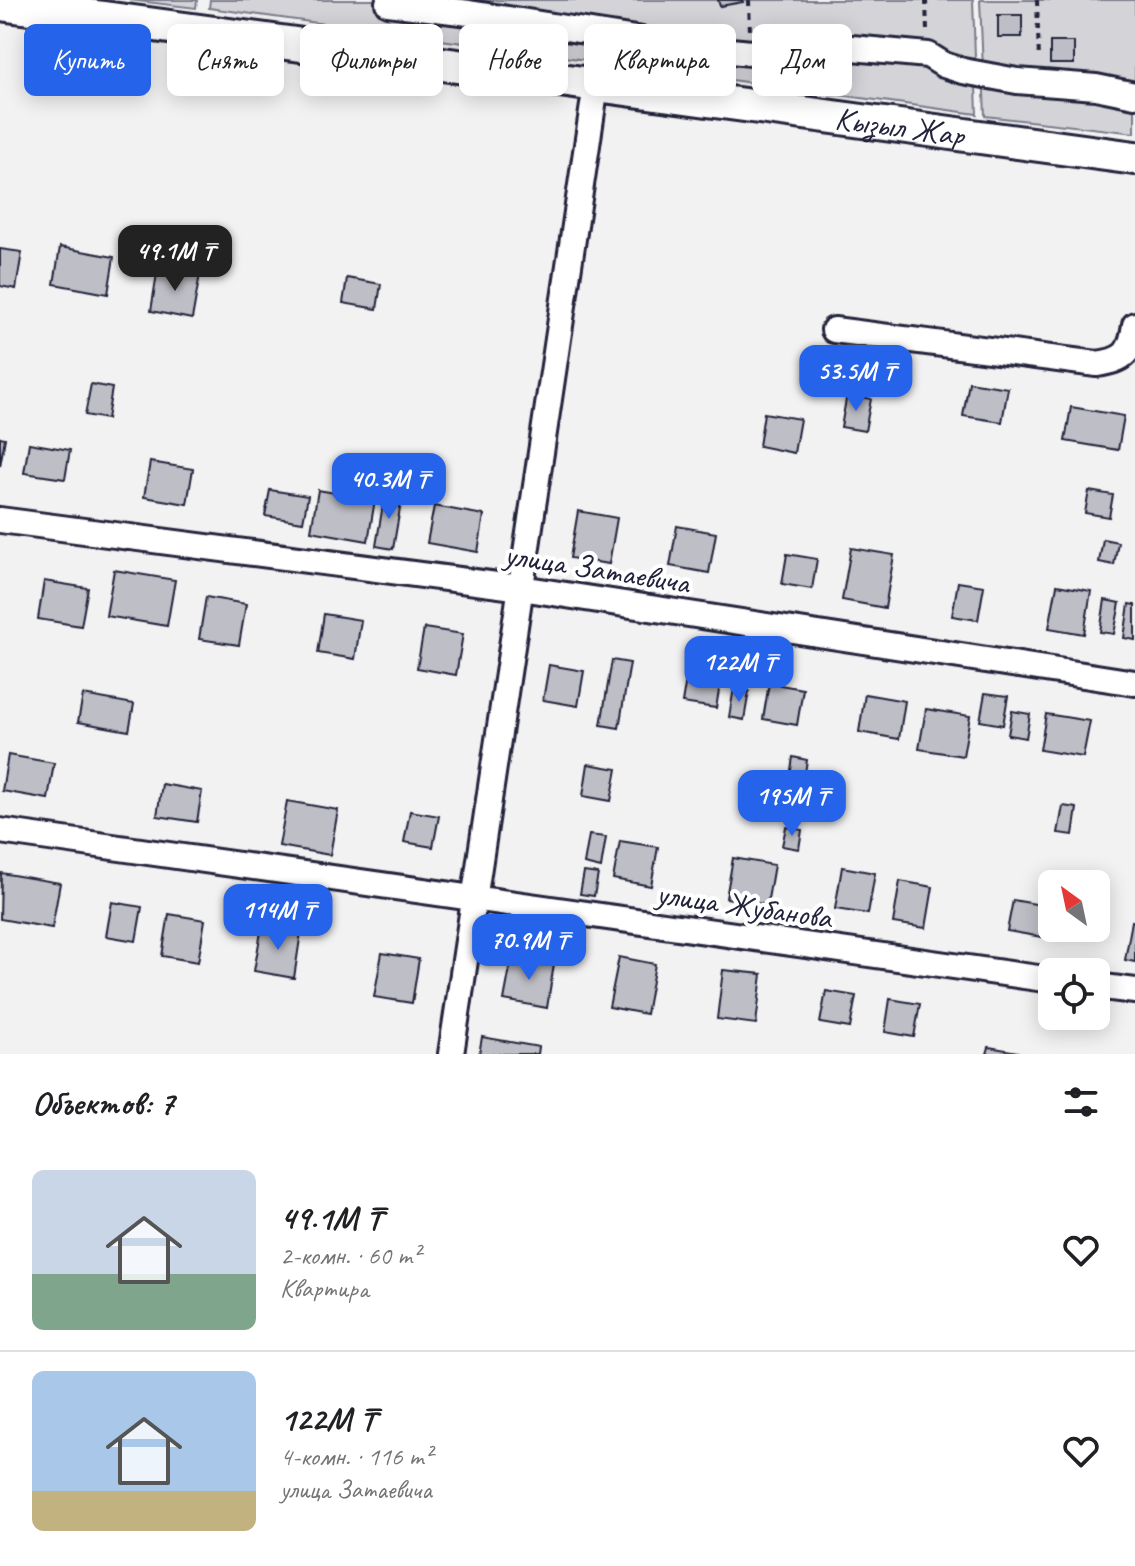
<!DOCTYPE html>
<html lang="ru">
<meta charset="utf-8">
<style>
:root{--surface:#fff;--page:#f2f2f2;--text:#202124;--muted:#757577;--line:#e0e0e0;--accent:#2563eb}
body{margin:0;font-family:Caveat,sans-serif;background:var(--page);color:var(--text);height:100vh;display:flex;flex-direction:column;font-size:30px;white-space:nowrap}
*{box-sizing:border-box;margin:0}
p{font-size:26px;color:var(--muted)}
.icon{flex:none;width:44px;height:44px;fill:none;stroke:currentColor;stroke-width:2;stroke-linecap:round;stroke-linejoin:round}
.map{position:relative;height:1054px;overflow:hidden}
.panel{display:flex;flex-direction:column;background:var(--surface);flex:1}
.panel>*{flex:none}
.banner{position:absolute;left:24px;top:24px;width:1088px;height:72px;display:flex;gap:16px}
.needle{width:52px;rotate:327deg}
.buttons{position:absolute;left:1038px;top:870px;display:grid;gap:16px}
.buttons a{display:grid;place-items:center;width:72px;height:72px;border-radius:12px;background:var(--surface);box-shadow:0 4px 20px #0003;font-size:40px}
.price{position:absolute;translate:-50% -68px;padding:0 18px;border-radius:16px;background:var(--accent);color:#fff;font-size:26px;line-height:52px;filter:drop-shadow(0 2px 4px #0008)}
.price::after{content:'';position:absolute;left:50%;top:48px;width:24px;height:18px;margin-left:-12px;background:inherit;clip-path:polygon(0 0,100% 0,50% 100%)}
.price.current{background:#222;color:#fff}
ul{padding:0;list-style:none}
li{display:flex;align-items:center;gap:24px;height:200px;padding:0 32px}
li+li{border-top:2px solid var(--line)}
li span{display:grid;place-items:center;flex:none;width:224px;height:160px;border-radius:12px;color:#555}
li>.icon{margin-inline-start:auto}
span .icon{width:96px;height:96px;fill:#fffc;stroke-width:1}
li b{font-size:34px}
h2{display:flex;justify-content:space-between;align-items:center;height:96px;padding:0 32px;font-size:34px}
.tag{padding:0 28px;border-radius:12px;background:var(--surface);box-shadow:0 4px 20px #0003;font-size:28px;line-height:72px}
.tag.current{background:var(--accent);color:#fff}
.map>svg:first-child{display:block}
</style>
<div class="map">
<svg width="1135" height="1054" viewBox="0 0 1135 1054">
<rect width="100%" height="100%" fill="#f2f2f3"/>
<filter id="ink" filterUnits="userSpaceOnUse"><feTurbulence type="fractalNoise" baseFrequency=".0125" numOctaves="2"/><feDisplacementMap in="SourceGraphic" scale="16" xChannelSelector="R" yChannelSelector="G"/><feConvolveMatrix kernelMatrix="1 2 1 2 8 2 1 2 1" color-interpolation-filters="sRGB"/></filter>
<g filter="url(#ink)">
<path fill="#d3d3d8" stroke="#7a7a8a" stroke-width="2" d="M129 0H197L196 8Z
M210 0H973L977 114 209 8Z
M980 0H1135V133L985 116Z"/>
<path fill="#bebec6" stroke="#22223b" stroke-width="2" d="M718 0H742L743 2 720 6Z
M998 15H1022V37H998Z
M1050 42H1074V64H1050Z
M60 247 114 257 108 294 54 284Z
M0 249 22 252 16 289 0 286Z
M158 267 200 274 192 319 151 311Z
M347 278 381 284 377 309 343 303Z
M969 382 1008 388 1002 422 963 416Z
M91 384 112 388 107 419 85 415Z
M847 394 871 399 865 431 841 427Z
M1071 407 1124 416 1118 450 1065 441Z
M764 413 800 419 794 453 759 446Z
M0 437 5 438 0 466Z
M29 443 70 450 65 479 24 473Z
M150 462 193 469 187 504 144 497Z
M270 490 308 496 303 522 265 516Z
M318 490 375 500 368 541 311 531Z
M1089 491 1113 495 1109 517 1085 513Z
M385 493 402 497 393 549 376 546Z
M434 506 484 515 478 552 427 543Z
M578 511 617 518 609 564 570 558Z
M677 526 716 533 709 573 670 566Z
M1103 539 1118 542 1114 565 1099 562Z
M851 548 894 555 885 608 842 600Z
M787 554 817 559 812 589 782 584Z
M114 570 175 580 167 626 106 616Z
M44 581 88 588 81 626 38 619Z
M958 582 984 586 978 620 952 616Z
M1057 585 1091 591 1084 634 1049 628Z
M206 597 246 604 239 645 199 639Z
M1105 600 1120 603 1114 634 1100 632Z
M1129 604 1135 605V640L1124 638Z
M324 614 361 620 355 659 318 653Z
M424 628 463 634 456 675 417 668Z
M612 660 630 663 619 728 601 725Z
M549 665 584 671 578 706 543 700Z
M688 667 722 673 716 708 682 703Z
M769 683 803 689 797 725 763 719Z
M734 688 749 691 744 720 729 717Z
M985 693 1008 696 1003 725 980 721Z
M865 694 905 701 899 739 859 732Z
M83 695 134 704 129 731 78 722Z
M926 709 970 716 963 756 919 749Z
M1012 711 1030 714 1026 738 1008 735Z
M1046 714 1090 721 1083 757 1040 750Z
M8 755 54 763 48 799 2 791Z
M793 757 807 760 803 786 789 783Z
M588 764 617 769 611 801 583 796Z
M162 784 202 791 197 822 157 816Z
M287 801 338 810 330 855 279 846Z
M1063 806 1077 808 1073 835 1058 833Z
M410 811 439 816 433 847 404 842Z
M786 827 802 830 799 849 782 846Z
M589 835 606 837 601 868 584 864Z
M620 841 658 847 651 886 613 879Z
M733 858 774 865 767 905 726 898Z
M842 867 875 873 868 914 835 909Z
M584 872 598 874 594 896 580 894Z
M1 873 60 883 52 928 0 919Z
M900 881 933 887 926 928 893 923Z
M1013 900 1047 906 1042 937 1007 931Z
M112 902 142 907 136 941 106 936Z
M169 914 205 920 198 962 162 956Z
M1132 921 1135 922V962L1125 960Z
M262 926 301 932 294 978 254 971Z
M382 953 419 959 412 1003 374 997Z
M512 957 554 964 547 1008 504 1000Z
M619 957 655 964 646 1014 609 1007Z
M723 970 762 974 756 1024 717 1019Z
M826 991 856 996 850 1028 820 1023Z
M890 999 920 1004 914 1037 885 1032Z
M482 1037 539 1047 538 1054H479Z
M989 1047 1018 1052V1054H987Z"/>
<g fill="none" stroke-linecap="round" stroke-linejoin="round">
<defs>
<path id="minor" d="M388 3 469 13 687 47 752 53 774 46 852 48 928 55 944 65 963 71 1017 81 1096 87 1135 95
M834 330 1097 364C1125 360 1131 353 1135 325
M0 520 521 588 1135 683
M0 831 1052 980
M1096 986 1135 991
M451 1054 596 85"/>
<g id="major">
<path id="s1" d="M0 4 1135 158"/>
</g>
</defs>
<use href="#minor" stroke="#22223b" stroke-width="30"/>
<use href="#major" stroke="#22223b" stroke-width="38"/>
<path stroke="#22223b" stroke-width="4" stroke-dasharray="6 6" stroke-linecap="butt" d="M749 0 750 33
M926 0 927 32
M1037 0 1039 60"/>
<use href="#minor" stroke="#fff" stroke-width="24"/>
<use href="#major" stroke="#fff" stroke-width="32"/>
</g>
</g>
<g text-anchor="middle" stroke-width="8" stroke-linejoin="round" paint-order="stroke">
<g font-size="32" fill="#22223b" stroke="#fff">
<text dy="11" stroke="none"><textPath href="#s1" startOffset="908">Кызыл Жар</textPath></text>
<text transform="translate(597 568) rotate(9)" y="11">улица Затаевича</text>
<text transform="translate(744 905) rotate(8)" y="11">улица Жубанова</text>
</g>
</g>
</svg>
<div class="buttons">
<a><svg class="needle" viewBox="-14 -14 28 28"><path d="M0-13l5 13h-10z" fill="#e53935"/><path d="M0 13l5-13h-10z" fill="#757577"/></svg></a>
<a><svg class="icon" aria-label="locate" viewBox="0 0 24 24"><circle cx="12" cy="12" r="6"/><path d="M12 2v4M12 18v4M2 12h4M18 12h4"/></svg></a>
</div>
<b class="price current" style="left:175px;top:293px">49.1M ₸</b>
<b class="price" style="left:856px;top:413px">53.5M ₸</b>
<b class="price" style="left:389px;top:521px">40.3M ₸</b>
<b class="price" style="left:739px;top:704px">122M ₸</b>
<b class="price" style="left:792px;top:838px">195M ₸</b>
<b class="price" style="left:278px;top:952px">114M ₸</b>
<b class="price" style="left:529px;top:982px">70.9M ₸</b>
<div class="banner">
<a class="tag current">Купить</a>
<a class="tag">Снять</a>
<a class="tag">Фильтры</a>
<a class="tag">Новое</a>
<a class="tag">Квартира</a>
<a class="tag">Дом</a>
</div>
</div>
<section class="panel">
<h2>Объектов: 7<svg class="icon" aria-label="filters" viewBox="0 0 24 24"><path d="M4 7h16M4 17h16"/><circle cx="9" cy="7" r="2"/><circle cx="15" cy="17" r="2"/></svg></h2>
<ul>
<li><span style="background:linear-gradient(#c9d6e8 65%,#7fa58c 0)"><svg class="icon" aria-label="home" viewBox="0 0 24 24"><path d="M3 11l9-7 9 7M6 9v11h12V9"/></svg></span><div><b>49.1M ₸</b><p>2-комн. · 60 m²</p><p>Квартира</p></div><svg class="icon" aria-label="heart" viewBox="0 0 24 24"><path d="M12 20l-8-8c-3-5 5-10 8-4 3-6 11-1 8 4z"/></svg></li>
<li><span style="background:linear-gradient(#a9c7e8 75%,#c2b280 0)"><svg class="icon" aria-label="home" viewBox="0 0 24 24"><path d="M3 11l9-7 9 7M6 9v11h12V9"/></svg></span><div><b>122M ₸</b><p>4-комн. · 116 m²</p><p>улица Затаевича</p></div><svg class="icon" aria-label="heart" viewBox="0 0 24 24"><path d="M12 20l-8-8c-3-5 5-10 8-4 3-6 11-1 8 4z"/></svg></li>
</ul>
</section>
